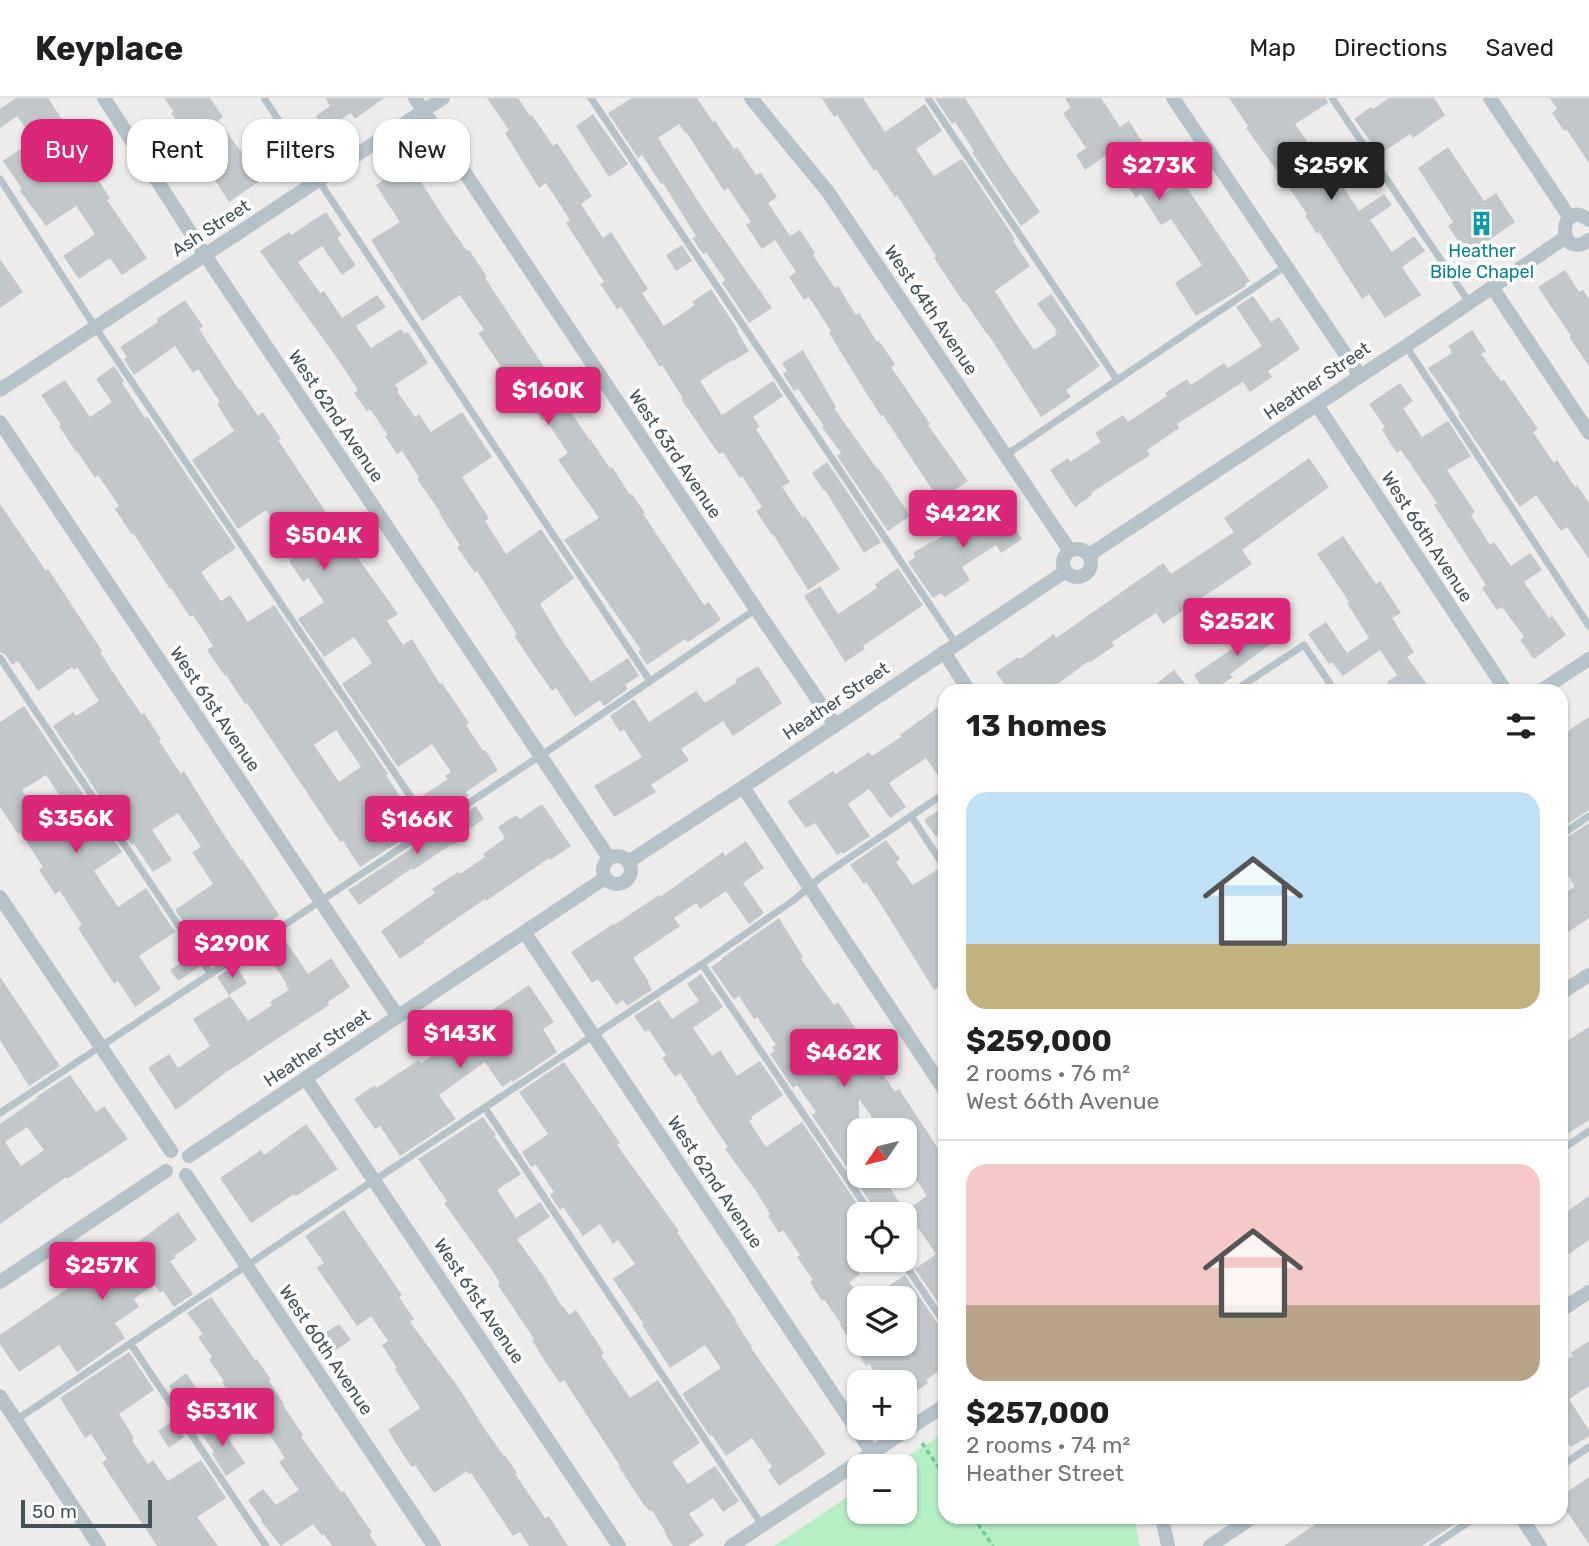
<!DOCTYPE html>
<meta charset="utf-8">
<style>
:root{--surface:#fff;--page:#f6f6f6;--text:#202124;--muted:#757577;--line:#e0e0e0;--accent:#db2777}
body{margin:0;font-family:Rubik,sans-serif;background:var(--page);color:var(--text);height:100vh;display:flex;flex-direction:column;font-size:26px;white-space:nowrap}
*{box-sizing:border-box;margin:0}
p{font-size:23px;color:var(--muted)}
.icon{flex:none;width:38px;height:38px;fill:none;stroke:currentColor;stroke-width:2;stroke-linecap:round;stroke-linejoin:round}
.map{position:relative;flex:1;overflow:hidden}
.panel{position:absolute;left:938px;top:586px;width:630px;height:840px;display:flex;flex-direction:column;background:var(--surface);border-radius:21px;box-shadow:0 2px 5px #0004}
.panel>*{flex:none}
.top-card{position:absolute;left:21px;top:21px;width:665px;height:63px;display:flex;gap:14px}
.needle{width:46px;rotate:235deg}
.fabs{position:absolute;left:847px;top:1020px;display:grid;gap:14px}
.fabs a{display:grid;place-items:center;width:70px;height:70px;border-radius:14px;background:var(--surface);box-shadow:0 2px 5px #0004;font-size:35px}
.scale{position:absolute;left:21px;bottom:18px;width:131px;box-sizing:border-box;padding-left:7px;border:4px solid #435159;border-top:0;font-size:19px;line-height:24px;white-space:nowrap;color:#435159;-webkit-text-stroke:5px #fff;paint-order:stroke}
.price{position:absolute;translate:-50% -60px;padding:0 16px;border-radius:7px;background:var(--accent);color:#fff;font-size:23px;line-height:46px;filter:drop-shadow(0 2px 4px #0008)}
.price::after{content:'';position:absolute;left:50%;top:42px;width:21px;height:16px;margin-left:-10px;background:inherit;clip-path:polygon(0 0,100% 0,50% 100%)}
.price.on{background:#222;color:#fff}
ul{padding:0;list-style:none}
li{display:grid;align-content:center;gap:14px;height:371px;padding:0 28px}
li+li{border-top:2px solid var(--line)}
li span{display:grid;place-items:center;height:217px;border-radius:21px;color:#555}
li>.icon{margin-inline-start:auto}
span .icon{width:126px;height:126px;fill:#fffc;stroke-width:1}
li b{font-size:30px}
h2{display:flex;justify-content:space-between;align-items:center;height:84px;padding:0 28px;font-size:30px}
.tag{padding:0 24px;border-radius:21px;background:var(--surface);box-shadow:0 2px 5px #0004;font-size:24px;line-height:63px}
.tag.on{background:var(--accent);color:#fff}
header{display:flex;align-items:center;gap:42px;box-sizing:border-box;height:98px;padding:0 35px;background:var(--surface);border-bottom:2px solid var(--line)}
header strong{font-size:33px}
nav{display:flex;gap:38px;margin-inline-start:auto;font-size:24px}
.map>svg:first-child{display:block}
</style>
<header>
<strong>Keyplace</strong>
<nav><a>Map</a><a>Directions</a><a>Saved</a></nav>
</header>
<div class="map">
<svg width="1589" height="1448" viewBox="0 0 1589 1448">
<rect width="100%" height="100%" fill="#eeebeb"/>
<path fill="#b6eec6" d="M945 1334V1419H1134L1140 1448H774L859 1391V1414H905V1368H893Z"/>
<path fill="#c2c7cb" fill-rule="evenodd" d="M16 0H48L74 40 71 42 110 100 107 102 147 160 122 177 110 160 79 181 63 158 95 136 76 108 46 128 20 93 22 91 3 63 34 42 17 18 0 30V11Z
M164 0H210L223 19 218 22 242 55 274 33 290 57 258 79 260 83 229 104 213 79 214 78 171 15 174 14Z
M325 0H384L355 21 351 15 325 32 316 18 330 8Z
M487 0H518L530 18 532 17 553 48 557 45 592 98 581 106 603 140 611 134 648 191 642 195 664 228 695 207 692 204 711 191 738 232 737 233 749 253 733 263 732 262 700 283 722 317 773 283 783 298 753 319 760 329 756 331 790 384 782 389 803 420 805 418 840 471 808 492 773 436 772 437 756 413 762 409 742 378 740 380 723 354 719 356 681 301 683 300 662 267 660 269 621 209 617 211 600 186 604 184 566 125 570 122 546 85 539 90 505 35 509 32Z
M632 0H697L713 24 715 23 734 51 737 49 756 77 761 75 777 99 768 105 790 138 800 132 815 155 813 157 835 190 838 188 856 217 859 215 877 244 879 243 895 266 891 269 930 326 928 327 968 383 939 402 883 317 881 318 865 293 829 235 831 233 809 199 804 202 789 179 796 174 775 142 762 151 746 127 751 124 728 90 724 93 687 35 686 36 679 26 658 40 703 111 772 210 749 225 722 185 725 182 723 179 706 154 703 156 692 140 696 138 663 85 661 86 642 57 638 60 608 15Z
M822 0H863L885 34 925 6 942 33 916 51 934 78 962 61 1015 141 1013 143 1030 168 995 193 1014 223 1034 252 1056 237 1055 234 1057 233 1037 206 1051 196 1100 268 1066 292 1071 299 1041 319 988 236H987L965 204 964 205 934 160 936 158 897 97 895 99 876 71 874 73 837 17 834 19Z
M935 0H965L1002 59 1040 114 1021 128 972 54 974 53 955 24 952 26Z
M1065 0H1101L1120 29 1129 23 1148 53 1140 58 1164 96 1183 84 1250 183 1245 186 1246 188 1196 218 1175 185 1202 167 1171 121 1161 127 1141 96 1136 100 1118 73 1116 74 1105 58 1085 72 1076 57 1086 50 1063 15 1071 10Z
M1229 0H1326L1328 5 1295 26 1312 50 1316 47 1359 113 1384 96 1392 107 1370 122 1392 154 1414 138 1425 153 1402 169 1421 197 1385 220 1369 196 1362 201 1319 134 1317 136 1305 118 1307 116 1290 91 1246 30 1248 28Z
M1389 0H1434L1445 17 1413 40 1410 36 1380 56 1354 21 1371 9 1373 11Z
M1550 0H1589V65L1567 32 1564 33 1552 15 1557 11Z
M593 16 628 66 609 79 576 28Z
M1448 49 1484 103 1496 95 1515 124 1468 157 1448 128 1453 124 1418 70Z
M409 65 446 123 467 153 469 152 487 179 485 180 568 305 566 307 589 341H590L610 370 612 369 630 397 632 396 645 415 643 416 704 507 709 504 721 522 688 544 685 541 647 567 638 554 641 552 564 442 599 420 558 362 568 355 545 321 542 322 519 287 509 293 495 272 501 268 478 235 484 232 460 197 422 223 371 142 400 124 376 87Z
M326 114 341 137 337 140 356 167 342 177 322 148 298 164 320 195 324 193 342 220 377 197 386 209 356 228 371 250 401 231 405 236 408 234 428 265 395 287 399 292 397 293 415 319 419 316 431 334 462 314 492 359 462 379 489 420 485 423 506 456 541 431 574 480 540 506 563 544 591 584 628 560 639 578 625 587 628 591 604 608 600 602 575 619 556 590 552 593 514 538 517 536 477 473 475 475 457 449 460 447 439 415 440 414 417 381 419 379 402 353 397 356 385 338 388 337 370 311 367 313 354 295 358 292 339 263 260 153 289 134 291 137Z
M682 147 692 163 676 173 666 157Z
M0 161 23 194 0 210Z
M1565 172 1579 194 1583 192 1589 201V268L1569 239 1571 238 1538 189Z
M1253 198 1271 224 1279 219 1300 251 1268 273 1272 279 1250 294 1243 284 1177 326 1179 330 1147 352 1150 357 1091 395 1092 397 1075 409 1050 372 1068 360 1070 364 1101 344 1095 335 1123 317 1128 324 1167 298 1165 295 1187 281 1191 287 1224 265 1228 270 1262 248 1236 209Z
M185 202 203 228 199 231 239 292 240 291 258 318 263 314 281 341 278 342 337 431 398 516 387 523 403 547 412 541 440 586 442 585 469 625 466 627 483 653 485 652 498 672 466 694 469 698 433 721 419 700 448 681 445 678 451 674 432 646 398 669 342 586 372 565 354 539 324 559 298 521 324 504 308 480 303 484 289 463 292 461 278 440 282 437 266 412 238 431 192 362 234 333 217 306 220 304 198 271 193 275 175 248 134 277 124 261 127 259 120 249 158 224 157 221Z
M1472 232 1486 253 1481 256 1501 283 1504 282 1538 331 1533 334 1554 365 1557 362 1575 389 1577 387 1589 405V461L1567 429 1561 433 1536 397 1520 409 1458 317 1460 316 1428 270 1452 255 1448 248Z
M803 252 836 309 834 310 878 372 879 371 910 418 888 433 837 358 841 355 822 329 824 328 798 291 794 293 783 276 787 273 782 265Z
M114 268 124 283 122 285 145 320 147 318 236 450 201 474 221 503 230 497 248 524 274 507 388 676 386 677 404 705 406 703 423 728 360 769 343 743 340 744 247 605 245 606 226 577 225 578 207 552 213 548 193 517 190 519 171 490 170 491 133 435 132 437 115 411 119 408 98 377 95 380 77 353 76 354 59 328 61 327 41 297 65 282 90 319 112 304 96 281ZM336 632 361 669 339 684 314 647Z
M1400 285 1413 303 1403 310 1422 339 1448 323 1471 358 1447 372 1475 414 1471 417 1490 447 1494 444 1511 468 1530 455 1542 472 1524 484 1549 520 1552 518 1566 537 1534 561 1520 542 1524 539 1502 509 1497 512 1482 490 1486 487 1434 407 1437 405 1401 352 1397 355 1382 332 1385 329 1369 306Z
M1309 360 1329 389 1242 452 1252 466 1163 526 1156 515 1112 544 1114 548 1089 565V563L1048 593H1009L996 574 1018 559 1020 561 1054 536 1056 540 1163 465 1171 476 1234 434 1224 420Z
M827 364 881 444 864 455 825 392 824 393 812 375Z
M997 402 1022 441 1001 455 996 447 962 469 970 482 945 499 941 495 933 500 908 464 915 459 913 455 931 444 932 445Z
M0 406 46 473 48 471 102 553 100 554 122 588 142 617 144 615 161 641 159 643 181 676 184 673 222 734 241 762 242 761 279 817 272 822 274 826 255 839 252 835 250 836 247 831 222 848 228 857 212 867 202 851 206 848 189 824 186 827 175 812 213 786 192 754 201 749 178 715 152 732 172 762 153 774 134 746 132 747 53 628 73 614 76 618 99 603 77 569 74 572 72 569 38 593 18 563 12 567 5 556 0 554Z
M1343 438 1376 486 1380 483 1401 515 1392 520 1414 554 1407 559 1432 593H1394L1387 584 1397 577 1380 552 1343 578 1332 564 1329 566 1308 536 1326 524 1347 555 1369 540 1347 505 1349 504 1317 456Z
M898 470 923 507 863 548 865 551 845 564 804 498 820 488 838 516 877 490 875 486Z
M1273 522 1284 536 1230 576 1233 579 1211 593H1204L1194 577 1245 542 1246 544Z
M758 568 782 605 733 638 723 623 681 651 689 662 651 687 656 694 614 719 594 688 642 659 624 632 620 634 610 618 634 601 649 624 696 593 705 605 737 584 735 582Z
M1174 572 1191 593H1147Z
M945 604V688L926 660 889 685 906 709 890 720 869 691 848 706 870 738 843 756 842 754 837 757 815 725 806 730 787 704 833 673 836 676 869 654 872 658 901 639 900 637Z
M24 608 122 754 94 773 118 809 146 790 175 834 139 858 161 891 135 909 118 883 114 886 78 830 82 827 60 793 55 796 39 772 43 769 20 734 18 736 0 709V624ZM46 677 68 710 45 726 22 692Z
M1589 619V712L1561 730V640L1569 634 1568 633Z
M542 706 571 748 550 762 549 760 486 803 485 801 424 843 425 844 400 861 381 833 435 795 432 791 458 774 460 776 485 759 483 756 505 740 498 729 516 717 520 721Z
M476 708 484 721 468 732 470 736 453 747 452 746 413 772 412 770 359 807 348 792Z
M945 708V733L936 739 924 722Z
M1589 725V820L1561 839V798L1574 789 1573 787H1574L1561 766V743Z
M886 742 900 761 896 764 913 787 938 771 945 780V885L934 892 882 808 866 784 864 786 850 767Z
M746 743 764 770 743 785 764 815 749 826 726 793 700 811 696 805 674 820 680 828 633 860 649 884 648 885 652 892 627 908 623 902 616 907 598 881 592 885 571 854 613 826 614 827 659 797 660 799 723 754 725 758Z
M779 820 803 859 801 861 818 885 834 907 838 904 880 968 878 969 895 994 899 991 945 1061V1215L915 1171 936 1156 918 1130 905 1139V1116H877L876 1113 812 1017 816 1014 797 987 793 990 770 956 775 953 772 949 776 947 757 919 754 921 739 898 734 902 711 869 723 861 722 860ZM859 1001 881 1032H905V1065L927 1098 905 1113 882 1078H859Z
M281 836 308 876 331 860 350 889 328 904 329 907 225 975 176 1012 148 970 169 956 178 970 210 948 193 921 230 898 248 923 272 907 270 904 289 892 286 887 287 886 262 849Z
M191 858 199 869 178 883 170 872Z
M235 867 247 885 229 897 217 879Z
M701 876 723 909 693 930 712 958 720 952 737 978 760 963 783 997 751 1019 753 1021 749 1023 766 1049 802 1024 864 1116H859V1177L849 1184 859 1198V1246H905V1200H895L887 1189 905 1177 940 1229 945 1232V1269L926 1282 928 1285 905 1301V1284H882L869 1266 866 1268 840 1227 841 1226 824 1201 822 1203 810 1184 813 1182 797 1159 800 1157 783 1132 779 1135 768 1118 770 1116 756 1093 725 1051 728 1049 696 1002 697 1001 680 975 675 979 662 960 666 957 649 932 645 934 634 918 659 902 672 921 699 903 687 886Z
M0 879 60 968 29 988 0 942Z
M529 887 554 924 543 931 557 954 513 984 512 982 502 989 485 964 439 997 456 1021 400 1058 380 1028 375 1031 354 1001 375 987 376 990 419 962 421 965 447 949 445 947 468 932 466 930Z
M1589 929V1022L1561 1040V947Z
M564 964 620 1045 617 1047 679 1133 677 1134 736 1222 735 1223 752 1249 751 1250 826 1356 779 1388 768 1372 772 1369 752 1340 726 1358 712 1337 710 1338 682 1296 721 1270 705 1247 670 1270 642 1227 643 1225 613 1181 635 1166 618 1142 613 1146 600 1126 583 1138 563 1109 560 1112 550 1097 554 1094 536 1067 531 1069 522 1054 548 1036 519 994Z
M70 977 96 1014 104 1008 128 1041 67 1081 66 1079 0 1126V1026L37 1000 36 999ZM27 1029 44 1052 21 1068 5 1044Z
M483 1019 496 1037 494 1038 521 1076 497 1092 516 1120 540 1104 550 1119 517 1141 544 1179 562 1209 563 1208 569 1217 576 1212 604 1255 601 1257 630 1300 658 1282 700 1345 672 1364 688 1386 715 1368 739 1403 723 1414 713 1400 689 1416 704 1437 688 1448H673L665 1436 666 1435 652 1412 650 1413 644 1407 619 1369 620 1368 564 1282 560 1285 546 1265 532 1242 534 1241 498 1187 500 1186 494 1175 444 1105 447 1103 418 1061Z
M306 1026 338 1071 296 1098 294 1096 251 1125 220 1080 261 1052 264 1057Z
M1589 1098V1142L1569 1156 1568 1154 1561 1158V1118Z
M344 1112 402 1197 399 1199 414 1221 410 1224 458 1289 488 1336 504 1358 505 1357 517 1375 515 1376 545 1420 549 1418 568 1448H529L520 1434 513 1438 471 1375 469 1376 467 1373 434 1395 415 1367 412 1369 402 1355 388 1332 420 1310 395 1271 397 1270 382 1247 388 1243 371 1218 357 1228 317 1170 324 1165 305 1138Z
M178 1114 197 1142 174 1158 176 1160 170 1163 193 1196 174 1209 163 1193 160 1195 154 1186 134 1201 139 1209 115 1225 125 1240 77 1274 59 1247 19 1274 0 1246V1237L84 1179 86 1183Z
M211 1199 244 1246 255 1262 257 1261 271 1282 269 1283 284 1306 283 1307 303 1337 301 1339 341 1394 344 1393 357 1413 372 1434 369 1436 377 1448H332L324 1436 322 1438 313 1426 281 1448 261 1423 262 1422 248 1402 263 1391 276 1407 299 1392 279 1364 285 1360 260 1322 251 1328 222 1284 224 1283 209 1262 212 1259 198 1239 203 1236 187 1215Z
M339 1226 351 1242 334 1253 323 1236Z
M1589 1243V1288L1569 1301 1589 1332V1338L1571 1349 1561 1334V1266L1573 1258 1571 1255Z
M129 1254 154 1292 119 1316 134 1340 132 1342 148 1366 153 1362 168 1383 201 1362 226 1400 197 1419 218 1448H157L102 1365 107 1361 91 1336 85 1340 60 1300Z
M186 1275 197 1291 179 1303 169 1288Z
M215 1321 245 1365 226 1378 212 1356 214 1354 199 1332Z
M172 1323 184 1339 169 1350 158 1333Z
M1589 1379V1446L1561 1405V1398Z
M1326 1419H1465L1422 1448H1284Z"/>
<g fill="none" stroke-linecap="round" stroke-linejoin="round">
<path stroke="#6ecd95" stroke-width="3.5" stroke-dasharray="5 3.5" stroke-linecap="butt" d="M922 1345 945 1379
M973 1419 993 1448"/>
<path stroke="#b6c2c9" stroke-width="7" d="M264 0 650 583
M591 0 956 546
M928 0 1117 282
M1332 0 1469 204
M0 81 95 229 431 729
M1406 248 1589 528
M1006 357 1286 168
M0 560 211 876
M1234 593 1304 547 1335 593
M911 718 945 770
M1561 737 1589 718
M702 866 871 1116
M485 1010 762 1427
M0 1015 558 646 756 511
M1561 1052 1589 1033
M902 1162 945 1226
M131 1246 266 1448
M16 1322 358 1093 702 866 794 802 821 779 945 695
M1561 1368 1589 1349
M1433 1448 1476 1419"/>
<path stroke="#b6c2c9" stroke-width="14" d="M104 0 205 157 609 760
M415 0 756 511 835 627
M751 0 828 94 1070 453
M1173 0 1360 278
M1490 0 1570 120
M1589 122C1558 98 1556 165 1589 142
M1492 189 1589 335
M0 292 443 0
M1317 307 1506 593
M0 324 398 919
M1063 465a14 14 0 1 1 28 0a14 14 0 1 1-28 0Z
M1089 457 1406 248 1566 139
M944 554 969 593
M1540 593 1589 561
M743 689 945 993
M603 772a14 14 0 1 1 28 0a14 14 0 1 1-28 0Z
M628 764 743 689 1066 473
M0 799 171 1053
M525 835 873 1356
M1561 895 1589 877
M306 981 619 1448
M189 1058 605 780
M186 1077 434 1448
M0 1184 166 1073
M1561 1212 1589 1194
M0 1298 99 1448
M1162 1419 1168 1448
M1521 1419 1540 1448
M731 1448 945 1307
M1210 1448 1253 1419"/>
</g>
<defs>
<symbol id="building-bare" viewBox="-9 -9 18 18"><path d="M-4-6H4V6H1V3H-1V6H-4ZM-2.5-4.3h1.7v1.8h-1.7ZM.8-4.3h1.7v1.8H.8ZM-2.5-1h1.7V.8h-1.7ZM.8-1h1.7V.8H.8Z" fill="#0f9aa8" stroke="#fff" stroke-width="2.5" paint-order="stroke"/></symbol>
</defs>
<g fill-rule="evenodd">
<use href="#building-bare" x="1464" y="108" width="35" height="35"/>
</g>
<g text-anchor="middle" stroke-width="7" stroke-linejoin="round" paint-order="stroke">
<g font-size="18" fill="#435159" stroke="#fff">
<text transform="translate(211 130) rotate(-33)" y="6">Ash Street</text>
<text transform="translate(931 212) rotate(56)" y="6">West 64th Avenue</text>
<text transform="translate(1317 283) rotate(-34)" y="6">Heather Street</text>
<text transform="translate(336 318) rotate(56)" y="6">West 62nd Avenue</text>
<text transform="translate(675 356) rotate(56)" y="6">West 63rd Avenue</text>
<text transform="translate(1427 439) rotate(57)" y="6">West 66th Avenue</text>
<text transform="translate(836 603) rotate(-34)" y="6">Heather Street</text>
<text transform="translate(215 611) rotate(56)" y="6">West 61st Avenue</text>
<text transform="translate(317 950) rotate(-34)" y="6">Heather Street</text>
<text transform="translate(715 1084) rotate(56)" y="6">West 62nd Avenue</text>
<text transform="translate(479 1203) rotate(56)" y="6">West 61st Avenue</text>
<text transform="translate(326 1252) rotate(56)" y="6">West 60th Avenue</text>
</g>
<g font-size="18" fill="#0d838f" stroke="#fff">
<text x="1482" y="159">Heather<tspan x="1482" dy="21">Bible Chapel</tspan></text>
</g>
</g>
</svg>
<div class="fabs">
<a><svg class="needle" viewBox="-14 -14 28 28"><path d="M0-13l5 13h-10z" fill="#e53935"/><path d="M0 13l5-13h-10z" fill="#757577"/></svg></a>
<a><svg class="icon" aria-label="locate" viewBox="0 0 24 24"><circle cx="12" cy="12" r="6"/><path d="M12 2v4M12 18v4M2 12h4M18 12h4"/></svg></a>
<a><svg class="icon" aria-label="layers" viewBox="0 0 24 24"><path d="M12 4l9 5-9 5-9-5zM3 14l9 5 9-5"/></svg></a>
<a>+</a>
<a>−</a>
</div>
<div class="scale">50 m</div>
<b class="price" style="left:1159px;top:104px">$273K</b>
<b class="price on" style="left:1331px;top:104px">$259K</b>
<b class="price" style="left:548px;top:329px">$160K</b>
<b class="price" style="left:963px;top:452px">$422K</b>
<b class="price" style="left:324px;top:474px">$504K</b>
<b class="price" style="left:1237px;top:560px">$252K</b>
<b class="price" style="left:76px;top:757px">$356K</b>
<b class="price" style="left:417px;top:758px">$166K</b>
<b class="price" style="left:232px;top:882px">$290K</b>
<b class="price" style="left:460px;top:972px">$143K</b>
<b class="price" style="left:844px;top:991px">$462K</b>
<b class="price" style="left:102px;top:1204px">$257K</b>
<b class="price" style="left:222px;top:1350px">$531K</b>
<div class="top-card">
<a class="tag on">Buy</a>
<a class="tag">Rent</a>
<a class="tag">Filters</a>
<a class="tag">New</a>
</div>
<section class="panel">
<h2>13 homes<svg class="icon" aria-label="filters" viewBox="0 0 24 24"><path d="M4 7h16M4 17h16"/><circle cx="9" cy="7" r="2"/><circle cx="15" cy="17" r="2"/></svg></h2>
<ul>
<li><span style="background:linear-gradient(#bfe0f5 70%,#c2b280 0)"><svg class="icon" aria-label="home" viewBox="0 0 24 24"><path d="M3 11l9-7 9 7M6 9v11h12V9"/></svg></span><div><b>$259,000</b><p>2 rooms · 76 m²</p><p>West 66th Avenue</p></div></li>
<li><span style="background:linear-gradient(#f6c9c9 65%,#b9a48a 0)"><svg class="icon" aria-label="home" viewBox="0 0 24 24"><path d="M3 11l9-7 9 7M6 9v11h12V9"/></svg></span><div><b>$257,000</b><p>2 rooms · 74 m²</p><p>Heather Street</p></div></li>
</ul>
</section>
</div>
